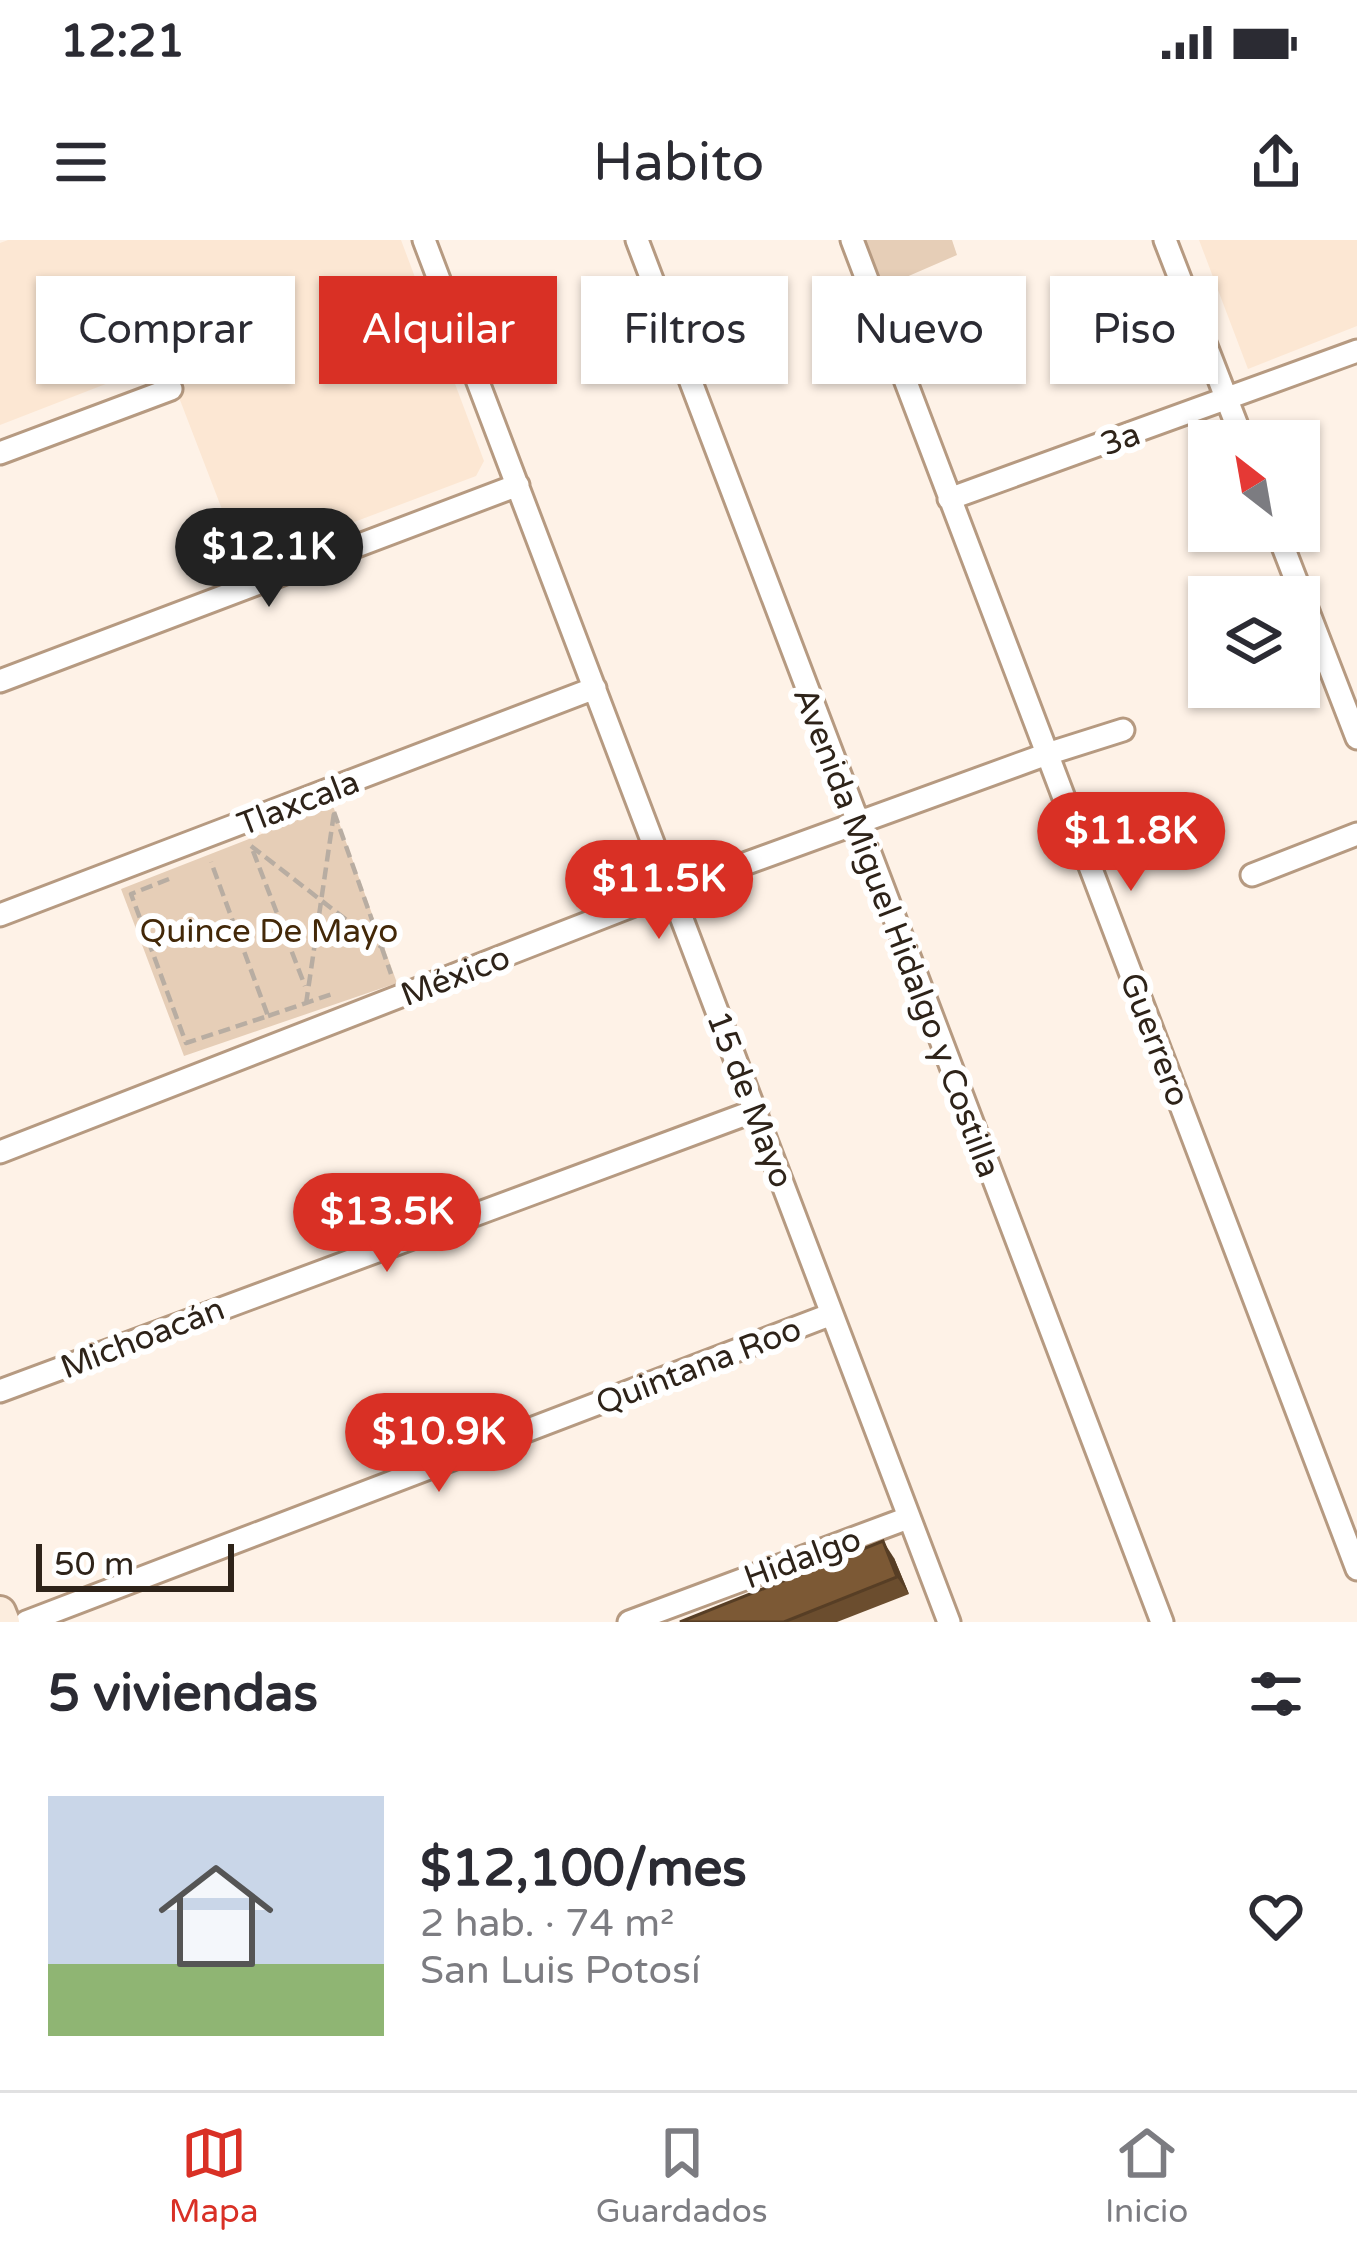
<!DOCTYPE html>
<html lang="es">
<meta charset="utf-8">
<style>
:root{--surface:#fff;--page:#f7f7f7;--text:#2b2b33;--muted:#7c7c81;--line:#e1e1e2;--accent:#d93025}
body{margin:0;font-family:"Varela Round",sans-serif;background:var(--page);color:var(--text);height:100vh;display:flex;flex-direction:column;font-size:45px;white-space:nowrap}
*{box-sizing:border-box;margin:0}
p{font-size:39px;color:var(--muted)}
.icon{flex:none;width:66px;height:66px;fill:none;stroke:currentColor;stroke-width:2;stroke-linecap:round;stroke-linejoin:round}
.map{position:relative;height:1382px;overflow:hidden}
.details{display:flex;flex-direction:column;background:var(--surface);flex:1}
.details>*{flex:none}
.banner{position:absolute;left:36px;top:36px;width:1287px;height:108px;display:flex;gap:24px}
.needle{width:78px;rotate:329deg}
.tools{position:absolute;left:1188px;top:180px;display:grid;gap:24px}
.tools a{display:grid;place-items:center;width:132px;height:132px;border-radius:0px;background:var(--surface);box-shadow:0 3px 9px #0004;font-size:60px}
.scale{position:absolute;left:36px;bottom:30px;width:198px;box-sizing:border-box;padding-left:12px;border:6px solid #2e2319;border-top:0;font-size:33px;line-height:42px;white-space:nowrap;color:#2e2319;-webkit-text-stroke:9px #fff;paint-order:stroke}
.price{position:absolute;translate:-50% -102px;padding:0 27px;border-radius:42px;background:var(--accent);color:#fff;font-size:39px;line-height:78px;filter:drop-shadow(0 3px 6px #0008)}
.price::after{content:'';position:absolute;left:50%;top:72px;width:36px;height:27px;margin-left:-18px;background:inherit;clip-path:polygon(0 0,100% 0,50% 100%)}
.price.on{background:#222;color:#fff}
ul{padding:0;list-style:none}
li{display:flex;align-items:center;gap:36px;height:300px;padding:0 48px}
li span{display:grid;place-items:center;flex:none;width:336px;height:240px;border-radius:0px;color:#555}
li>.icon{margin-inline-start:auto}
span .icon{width:144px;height:144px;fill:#fffc;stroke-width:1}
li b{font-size:51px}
h2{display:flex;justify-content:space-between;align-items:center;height:144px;padding:0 48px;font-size:51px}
.tag{padding:0 42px;border-radius:0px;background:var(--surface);box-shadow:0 3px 9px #0004;font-size:42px;line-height:108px}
.tag.on{background:var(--accent);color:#fff}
.status{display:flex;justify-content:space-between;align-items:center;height:84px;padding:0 60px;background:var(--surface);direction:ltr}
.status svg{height:33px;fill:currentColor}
header{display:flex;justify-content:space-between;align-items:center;height:156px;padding:0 48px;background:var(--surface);font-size:54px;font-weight:600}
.tab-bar{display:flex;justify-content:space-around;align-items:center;height:168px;border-top:3px solid var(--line);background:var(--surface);font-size:33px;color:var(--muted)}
.tab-bar a{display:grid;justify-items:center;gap:6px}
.tab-bar .on{color:var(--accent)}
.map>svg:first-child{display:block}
</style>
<div class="status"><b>12:21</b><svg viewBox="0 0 49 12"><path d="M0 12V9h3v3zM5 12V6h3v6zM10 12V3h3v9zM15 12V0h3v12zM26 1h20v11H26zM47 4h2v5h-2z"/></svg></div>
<header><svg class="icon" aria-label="menu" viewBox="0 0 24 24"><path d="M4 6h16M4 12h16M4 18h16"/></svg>Habito<svg class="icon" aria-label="share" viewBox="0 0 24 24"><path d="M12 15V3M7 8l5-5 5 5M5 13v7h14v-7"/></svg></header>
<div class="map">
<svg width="1357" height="1382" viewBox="0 0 1357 1382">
<rect width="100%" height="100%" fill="#fef2e7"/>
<path fill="#fce7d3" d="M8 0H401L484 221 476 236 243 324 165 121 0 185V3Z
M1199 0H1357V86L1248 129Z"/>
<path fill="#e6ceb7" d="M864 0H952L957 15 881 48Z
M333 566 397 743 184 816 121 649Z"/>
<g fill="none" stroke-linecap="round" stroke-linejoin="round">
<defs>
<path id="street" d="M424 0 949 1382
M637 0 1162 1382
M852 0 1357 1329
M1165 0 1243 201
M0 213 171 149
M949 259 1357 111
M1277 291 1357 498
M0 441 518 245
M1252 635 1357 594
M0 675 595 448
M0 912 670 651 1047 514 1123 490
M0 1151 757 870
M26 1382 832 1074
M629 1382 908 1278"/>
<path id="secondary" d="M0 1372 4 1382"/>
</defs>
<use href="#street" stroke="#b69a81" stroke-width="27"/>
<use href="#secondary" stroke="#b69a81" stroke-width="36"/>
<path stroke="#b8ada2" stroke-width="4.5" stroke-dasharray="12 6" stroke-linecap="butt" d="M334 572 391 734
M251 606 384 709
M253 611 305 746
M169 639 131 654 186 803 268 776 211 622
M306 764 334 573
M268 776 335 753"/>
<use href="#street" stroke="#fff" stroke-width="21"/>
<use href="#secondary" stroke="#fcedde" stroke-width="30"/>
</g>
<path fill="#6b4d2e" d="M894 1318 909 1354 837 1382H680Z"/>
<path fill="#573e25" d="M883 1301 894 1318 909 1354 897 1337Z"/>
<path fill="#7c5935" stroke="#573e25" stroke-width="3" d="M883 1301 897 1337 784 1382H680Z"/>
<g text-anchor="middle" stroke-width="12" stroke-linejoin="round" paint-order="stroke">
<g font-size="33" fill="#2e2319" stroke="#fff">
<text transform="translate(1120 198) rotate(-20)" y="12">3a</text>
<text transform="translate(298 562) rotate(-21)" y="12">Tlaxcala</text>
<text transform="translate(898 692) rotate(69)" y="12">Avenida Miguel Hidalgo y Costilla</text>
<text transform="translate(455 735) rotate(-21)" y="12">México</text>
<text transform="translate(1156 799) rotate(69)" y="12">Guerrero</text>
<text transform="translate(751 859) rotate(69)" y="12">15 de Mayo</text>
<text transform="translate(142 1097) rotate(-21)" y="12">Michoacán</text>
<text transform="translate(698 1125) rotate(-21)" y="12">Quintana Roo</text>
<text transform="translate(802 1317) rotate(-20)" y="12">Hidalgo</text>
</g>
<g font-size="33" fill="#432808" stroke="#fff">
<text x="269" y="702">Quince De Mayo</text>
</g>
</g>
</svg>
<div class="tools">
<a><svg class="needle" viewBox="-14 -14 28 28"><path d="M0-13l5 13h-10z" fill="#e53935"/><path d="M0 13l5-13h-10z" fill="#7c7c81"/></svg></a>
<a><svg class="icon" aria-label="layers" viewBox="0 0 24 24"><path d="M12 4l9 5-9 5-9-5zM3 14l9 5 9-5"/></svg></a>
</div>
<div class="scale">50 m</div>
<b class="price on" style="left:269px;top:370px">$12.1K</b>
<b class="price" style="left:1131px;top:654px">$11.8K</b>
<b class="price" style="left:659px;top:702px">$11.5K</b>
<b class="price" style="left:387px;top:1035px">$13.5K</b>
<b class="price" style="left:439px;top:1255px">$10.9K</b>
<div class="banner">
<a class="tag">Comprar</a>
<a class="tag on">Alquilar</a>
<a class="tag">Filtros</a>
<a class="tag">Nuevo</a>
<a class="tag">Piso</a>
</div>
</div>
<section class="details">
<h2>5 viviendas<svg class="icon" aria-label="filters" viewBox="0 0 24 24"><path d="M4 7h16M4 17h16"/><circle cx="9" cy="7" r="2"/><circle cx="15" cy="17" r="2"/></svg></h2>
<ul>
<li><span style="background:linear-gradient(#c9d6e8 70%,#8fb573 0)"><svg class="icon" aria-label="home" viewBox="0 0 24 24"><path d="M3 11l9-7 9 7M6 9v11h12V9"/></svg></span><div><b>$12,100/mes</b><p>2 hab. · 74 m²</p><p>San Luis Potosí</p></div><svg class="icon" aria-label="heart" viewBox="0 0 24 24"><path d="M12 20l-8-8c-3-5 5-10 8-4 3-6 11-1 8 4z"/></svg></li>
</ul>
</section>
<nav class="tab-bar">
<a class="on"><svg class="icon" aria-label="map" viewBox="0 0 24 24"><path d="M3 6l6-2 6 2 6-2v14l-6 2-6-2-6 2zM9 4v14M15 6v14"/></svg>Mapa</a>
<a><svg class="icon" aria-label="saved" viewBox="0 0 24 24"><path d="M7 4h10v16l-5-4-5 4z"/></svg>Guardados</a>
<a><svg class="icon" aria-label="home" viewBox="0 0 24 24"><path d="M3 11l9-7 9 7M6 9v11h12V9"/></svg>Inicio</a>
</nav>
